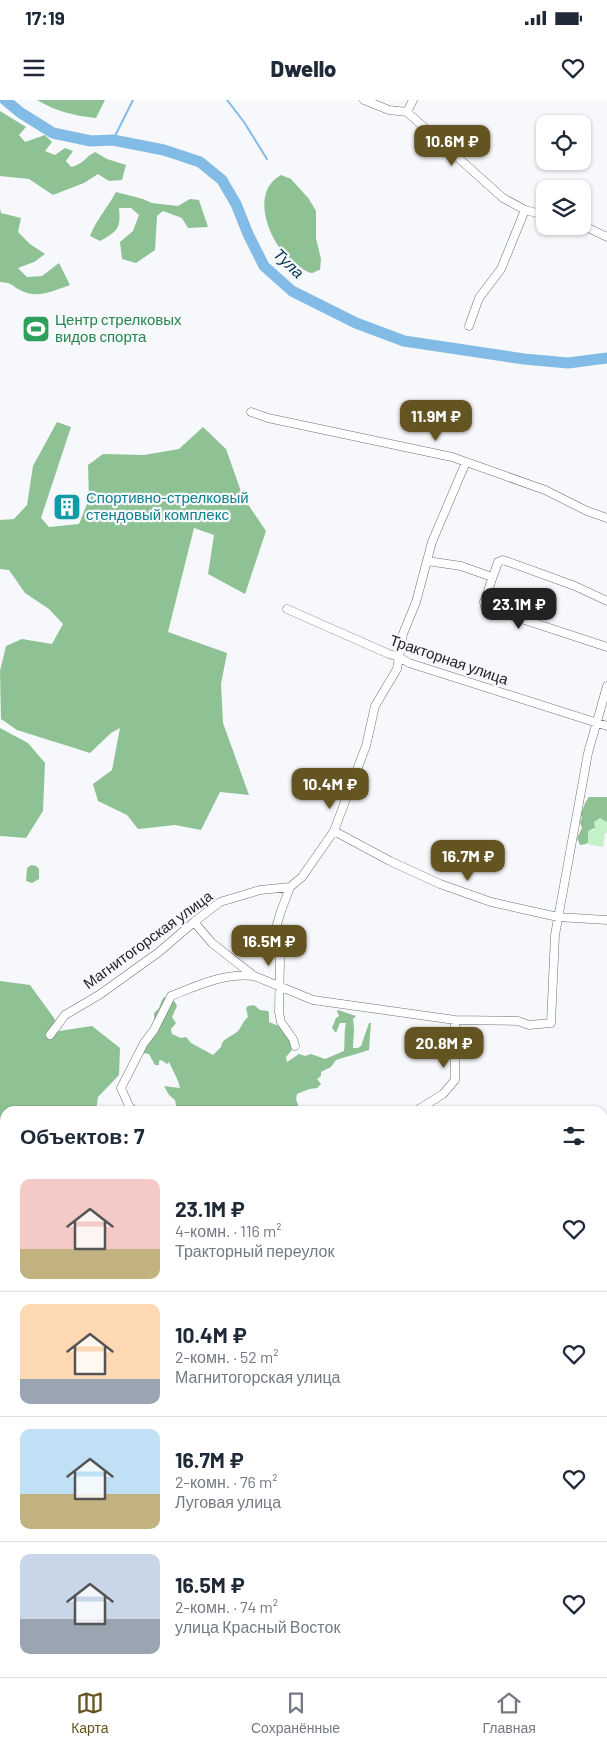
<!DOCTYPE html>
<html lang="ru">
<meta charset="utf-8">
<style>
:root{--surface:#fff;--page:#f2f2f3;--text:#1f2937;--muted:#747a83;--line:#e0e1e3;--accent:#645422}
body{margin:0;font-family:Barlow,sans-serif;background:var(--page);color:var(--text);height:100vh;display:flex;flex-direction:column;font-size:19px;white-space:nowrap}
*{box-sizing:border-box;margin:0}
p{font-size:16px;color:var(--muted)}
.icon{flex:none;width:28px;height:28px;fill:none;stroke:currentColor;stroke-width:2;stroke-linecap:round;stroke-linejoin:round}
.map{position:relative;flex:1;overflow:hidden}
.drawer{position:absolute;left:0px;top:1006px;width:608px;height:571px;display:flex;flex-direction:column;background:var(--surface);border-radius:15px 15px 0 0;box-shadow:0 1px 4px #0004}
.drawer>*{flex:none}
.buttons{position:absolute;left:536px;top:15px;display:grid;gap:10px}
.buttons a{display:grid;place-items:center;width:55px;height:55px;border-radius:10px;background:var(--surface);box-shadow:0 1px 4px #0004;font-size:25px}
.price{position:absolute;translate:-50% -42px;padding:0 11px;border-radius:10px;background:var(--accent);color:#fff;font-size:16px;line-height:32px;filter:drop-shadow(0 1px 2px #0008)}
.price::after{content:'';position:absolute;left:50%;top:30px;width:15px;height:11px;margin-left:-8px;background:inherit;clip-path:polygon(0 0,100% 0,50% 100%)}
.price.selected{background:#222;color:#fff}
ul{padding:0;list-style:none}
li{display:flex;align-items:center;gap:15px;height:125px;padding:0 20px}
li+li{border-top:1px solid var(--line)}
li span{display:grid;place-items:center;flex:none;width:140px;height:100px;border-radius:10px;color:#555}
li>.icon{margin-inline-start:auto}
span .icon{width:60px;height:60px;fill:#fffc;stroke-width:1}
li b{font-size:21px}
h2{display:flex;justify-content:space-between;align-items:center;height:60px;padding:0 20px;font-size:21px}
.status{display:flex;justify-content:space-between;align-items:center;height:35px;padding:0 25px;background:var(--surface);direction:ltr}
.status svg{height:14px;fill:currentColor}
header{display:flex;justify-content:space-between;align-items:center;height:65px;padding:0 20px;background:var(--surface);font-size:22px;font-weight:800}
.menu{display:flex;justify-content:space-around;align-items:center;height:70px;border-top:1px solid var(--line);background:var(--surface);font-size:14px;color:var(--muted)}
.menu a{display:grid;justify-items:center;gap:2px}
.menu .selected{color:var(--accent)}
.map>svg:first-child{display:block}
</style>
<div class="status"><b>17:19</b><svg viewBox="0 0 49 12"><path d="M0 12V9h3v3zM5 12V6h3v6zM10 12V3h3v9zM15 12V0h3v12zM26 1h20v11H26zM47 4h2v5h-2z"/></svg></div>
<header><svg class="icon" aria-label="menu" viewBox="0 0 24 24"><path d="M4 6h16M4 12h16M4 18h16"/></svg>Dwello<svg class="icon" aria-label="heart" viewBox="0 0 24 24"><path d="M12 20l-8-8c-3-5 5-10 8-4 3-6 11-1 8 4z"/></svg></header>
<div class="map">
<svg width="607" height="1577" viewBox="0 0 607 1577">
<rect width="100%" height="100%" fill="#f6f8fb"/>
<path fill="#c3f2c9" d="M600 718 605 722 607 720V733H605L603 747 586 744 588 742V731L594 730V722Z
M0 1395 5 1396V1554H0Z"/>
<path fill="#8ec295" d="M37 0H105L96 18C75 16 55 11 37 0Z
M0 11 26 27 19 35 25 42 45 35 52 42 45 51 55 55 65 48 73 51 66 61 71 67C84 64 85 57 95 52L107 59 126 65 122 80 109 81 98 74 84 83 53 95 29 79 0 76Z
M281 75 291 79 309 99 316 111V138L321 159 320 170C319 170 314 172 313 173 306 173 298 165 293 161 288 156 280 150 277 144 264 124 255 89 281 75Z
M116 92 143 99 152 103 178 106 190 99 199 100 208 127 188 128 182 118 163 111 157 116 155 150 136 163 122 159 120 142 133 131 139 115 131 108H119C121 128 118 131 100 141L90 136C96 120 108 107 116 92Z
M0 108 1 113 21 118 18 132 30 144 45 154 34 162 18 168 27 177 42 176 59 163 70 185C55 190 38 199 22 191 11 186 14 183 0 182Z
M57 322 71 327 41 418 49 427 79 424 89 399 88 365 103 354 144 355 179 349 203 327 226 349 243 397 266 431 245 494 208 474 214 435 194 428 168 532 227 553 221 584 223 623 249 695 220 692 201 730 175 725 138 729 127 715 98 701 93 684 112 670 120 628 111 633 90 653 17 630 1 619 0 571 6 546 22 539 52 544 63 524 49 509 25 493 9 470 0 469V420L14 419 27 405 33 366Z
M0 628 28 643 45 663 43 711 26 738 0 736Z
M589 697H607V720L606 722 600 718 594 722 595 728 588 731V742L586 744 580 745 577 738 582 728 580 722 582 718 580 713C585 708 583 704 589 697Z
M31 765 36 766 39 769V779L32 783 26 781 27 768Z
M0 881 30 885 54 918 59 931 92 926 120 948 119 975 98 997 96 1011H5V1050L0 1048Z
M164 897 175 902 177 906 172 917 176 923 171 929 172 934 181 938 186 937 191 943 213 955 221 947C222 938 232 937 238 931 242 926 243 921 248 917L246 908 248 906 254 905 260 910 268 911 269 913V922L281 927 292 942 291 946 292 950 286 957 287 962 299 954 305 956 311 954 325 959 344 951C345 942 344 931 346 923H340L336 933 332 928 336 918 339 916 337 911 338 910 356 916 353 919 354 929 353 948H358L361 946 369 923H371L369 950 336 960 331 967 321 972V976L317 979 321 984 317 988 309 989 297 994 296 999 300 1011H270L269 1009 253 1011H177L175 1000 169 995 164 986 180 988 178 981 169 962 167 964 161 960 159 961V965H155L149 954 142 953C147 940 156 926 154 913L159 908 162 900Z
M0 1220 5 1226V1284L0 1285Z
M607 1337V1359L603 1362V1339Z
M607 1545V1577H600L601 1573 602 1572Z
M160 1573V1572L217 1573V1577H156Z"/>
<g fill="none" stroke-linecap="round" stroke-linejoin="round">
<path stroke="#82bbe5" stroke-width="2" d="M227 0 244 22 267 59
M113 40 133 0"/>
<path stroke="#82bbe5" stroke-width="11" d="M5 0 21 13 53 33 91 41 113 40 164 50 200 62 222 80 236 104 248 134 264 166 292 191 356 223 404 241 524 259 568 263 607 258"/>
<defs>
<path id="minor" d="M364 0 389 10 407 12 503 98 525 110 545 115
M407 12 413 0
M582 125 607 137
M469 226 479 198 501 169 525 110
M251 312 268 318 452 357 545 390 587 411 607 418
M427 461 461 466 492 477
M607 501 575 486 503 460 498 462 484 502 485 507 607 547
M287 509 389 554 399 557 409 563 607 626
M334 731 390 761 440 784 491 802 558 817 607 820
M290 787 280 814 276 828V842L280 859 279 912 281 922 293 939 295 946
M194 822 212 843 254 876 313 900 455 920 518 921 529 925 551 923 555 835 588 653 607 586
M50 935 65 915 99 895 159 852 194 822 220 802 260 790 290 787 302 777 334 731 366 646 375 606 397 569 403 534 416 502 432 442 466 362
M134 1011 129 1006 121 988 144 943 154 930 171 896C199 885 224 873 254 876
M416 1011 443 994 455 980V920
M602 1415 607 1424
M602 1546 607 1526
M0 1569H5
M596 1577 597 1572"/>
<path id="major" d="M602 1234 607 1232
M16 1577 25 1572
M44 1577 52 1572"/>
</defs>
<use href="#minor" stroke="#6f7174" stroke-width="9"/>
<use href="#major" stroke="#d2d2d2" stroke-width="12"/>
<use href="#minor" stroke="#fff" stroke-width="8"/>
<use href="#major" stroke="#fbd6cd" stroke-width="10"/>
</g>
<defs>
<symbol id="stadium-square" viewBox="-11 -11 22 22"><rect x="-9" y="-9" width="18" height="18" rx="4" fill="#2e9e5b" stroke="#f6f8fb"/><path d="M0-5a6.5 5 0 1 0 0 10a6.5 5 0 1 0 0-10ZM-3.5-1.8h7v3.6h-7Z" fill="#fff"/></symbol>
<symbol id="building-square" viewBox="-11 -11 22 22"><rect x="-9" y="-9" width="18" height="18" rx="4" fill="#0f9aa8" stroke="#f6f8fb"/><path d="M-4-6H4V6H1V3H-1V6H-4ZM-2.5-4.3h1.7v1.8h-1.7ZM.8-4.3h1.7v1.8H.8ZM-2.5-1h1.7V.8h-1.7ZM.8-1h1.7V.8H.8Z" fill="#fff"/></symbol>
</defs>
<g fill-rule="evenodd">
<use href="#stadium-square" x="20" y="213" width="32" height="32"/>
<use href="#building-square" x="51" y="391" width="32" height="32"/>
</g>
<g text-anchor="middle" stroke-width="4.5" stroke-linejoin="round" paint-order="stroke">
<g font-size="15" fill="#27864d" stroke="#f6f8fb" text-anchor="start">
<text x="55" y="225">Центр стрелковых<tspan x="55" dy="17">видов спорта</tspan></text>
</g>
<g font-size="15" fill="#0d838f" stroke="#f6f8fb" text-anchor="start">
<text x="86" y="403">Спортивно-стрелковый<tspan x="86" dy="17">стендовый комплекс</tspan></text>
</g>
<g font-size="15" fill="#1f1f20" stroke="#f6f8fb">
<text transform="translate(449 560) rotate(19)" y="5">Тракторная улица</text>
<text transform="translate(148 840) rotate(-36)" y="5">Магнитогорская улица</text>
</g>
<g font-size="16" font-style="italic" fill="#02324e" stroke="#f6f8fb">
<text transform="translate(289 163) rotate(44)" y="6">Тула</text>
</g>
</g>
</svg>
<div class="buttons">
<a><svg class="icon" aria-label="locate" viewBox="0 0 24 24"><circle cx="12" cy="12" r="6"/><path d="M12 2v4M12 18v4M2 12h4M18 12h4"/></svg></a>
<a><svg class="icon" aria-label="layers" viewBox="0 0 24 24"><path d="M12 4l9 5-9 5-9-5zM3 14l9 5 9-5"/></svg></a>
</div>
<b class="price" style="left:452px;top:67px">10.6M ₽</b>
<b class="price" style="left:436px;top:342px">11.9M ₽</b>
<b class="price selected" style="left:519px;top:530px">23.1M ₽</b>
<b class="price" style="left:330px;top:710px">10.4M ₽</b>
<b class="price" style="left:468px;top:782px">16.7M ₽</b>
<b class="price" style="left:269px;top:867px">16.5M ₽</b>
<b class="price" style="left:444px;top:969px">20.8M ₽</b>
<section class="drawer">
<h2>Объектов: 7<svg class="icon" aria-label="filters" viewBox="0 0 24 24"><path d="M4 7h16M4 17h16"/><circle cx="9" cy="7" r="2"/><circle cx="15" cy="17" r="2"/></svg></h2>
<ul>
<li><span style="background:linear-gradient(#f6c9c9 70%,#c2b280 0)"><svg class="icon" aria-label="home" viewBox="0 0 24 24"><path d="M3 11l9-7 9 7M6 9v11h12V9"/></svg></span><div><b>23.1M ₽</b><p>4-комн. · 116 m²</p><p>Тракторный переулок</p></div><svg class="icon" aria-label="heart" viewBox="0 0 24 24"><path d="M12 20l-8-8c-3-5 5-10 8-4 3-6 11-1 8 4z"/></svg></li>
<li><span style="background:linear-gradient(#ffd9b3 75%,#9aa5b1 0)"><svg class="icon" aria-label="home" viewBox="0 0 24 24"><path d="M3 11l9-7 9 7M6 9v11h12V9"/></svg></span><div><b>10.4M ₽</b><p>2-комн. · 52 m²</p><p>Магнитогорская улица</p></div><svg class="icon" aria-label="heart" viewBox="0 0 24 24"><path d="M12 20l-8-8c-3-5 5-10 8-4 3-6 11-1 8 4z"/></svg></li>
<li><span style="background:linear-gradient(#bfe0f5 65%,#c2b280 0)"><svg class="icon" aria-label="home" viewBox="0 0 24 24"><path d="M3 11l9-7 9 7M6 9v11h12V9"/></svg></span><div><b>16.7M ₽</b><p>2-комн. · 76 m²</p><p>Луговая улица</p></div><svg class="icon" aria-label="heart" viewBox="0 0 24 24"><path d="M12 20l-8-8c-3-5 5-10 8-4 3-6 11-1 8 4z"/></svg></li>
<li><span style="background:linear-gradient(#c9d6e8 65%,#9aa5b1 0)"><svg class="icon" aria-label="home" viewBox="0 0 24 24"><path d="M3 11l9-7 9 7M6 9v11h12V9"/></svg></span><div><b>16.5M ₽</b><p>2-комн. · 74 m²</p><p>улица Красный Восток</p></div><svg class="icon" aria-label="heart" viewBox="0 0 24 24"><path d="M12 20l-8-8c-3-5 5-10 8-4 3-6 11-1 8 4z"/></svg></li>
</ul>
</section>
</div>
<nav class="menu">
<a class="selected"><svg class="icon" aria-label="map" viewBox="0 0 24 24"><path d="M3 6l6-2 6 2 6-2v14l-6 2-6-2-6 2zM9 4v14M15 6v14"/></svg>Карта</a>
<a><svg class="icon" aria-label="saved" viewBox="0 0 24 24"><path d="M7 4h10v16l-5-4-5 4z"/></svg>Сохранённые</a>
<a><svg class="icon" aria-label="home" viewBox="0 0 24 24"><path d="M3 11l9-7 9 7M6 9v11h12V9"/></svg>Главная</a>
</nav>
